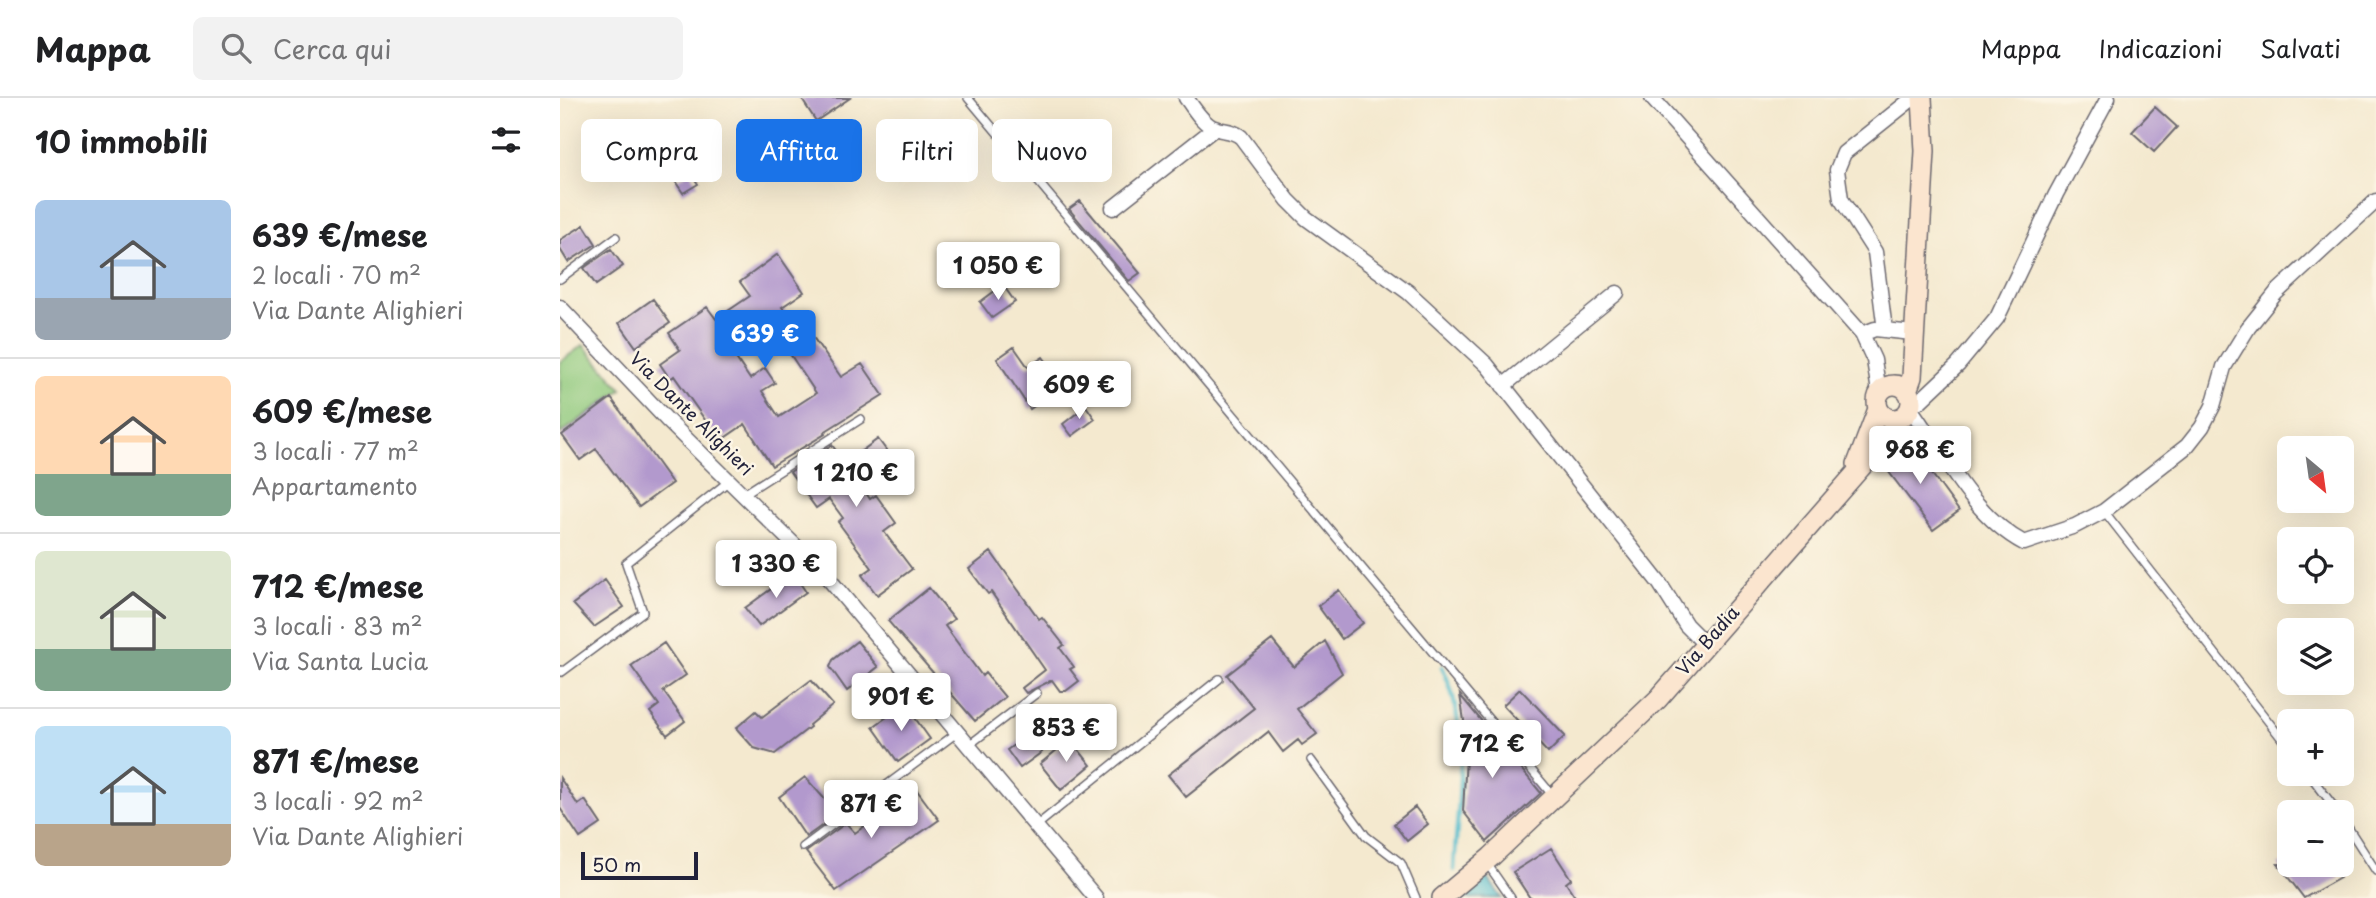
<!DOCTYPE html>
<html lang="it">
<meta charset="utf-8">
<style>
:root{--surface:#fff;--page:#f2f2f2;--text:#202124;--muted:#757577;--line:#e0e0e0;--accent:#1a73e8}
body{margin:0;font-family:"Playpen Sans",sans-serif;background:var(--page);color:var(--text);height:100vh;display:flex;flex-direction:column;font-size:26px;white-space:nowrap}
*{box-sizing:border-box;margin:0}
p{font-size:23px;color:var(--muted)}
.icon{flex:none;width:38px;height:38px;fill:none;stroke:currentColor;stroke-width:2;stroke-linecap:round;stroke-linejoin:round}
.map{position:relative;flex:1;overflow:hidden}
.panel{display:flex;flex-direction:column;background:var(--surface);width:560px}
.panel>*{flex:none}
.guide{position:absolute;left:21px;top:21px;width:665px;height:63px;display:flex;gap:14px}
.needle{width:46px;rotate:151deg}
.fabs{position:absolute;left:1717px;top:338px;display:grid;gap:14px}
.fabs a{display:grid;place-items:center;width:77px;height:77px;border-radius:10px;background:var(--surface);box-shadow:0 7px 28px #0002;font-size:35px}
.scale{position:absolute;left:21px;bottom:18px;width:117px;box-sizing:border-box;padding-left:7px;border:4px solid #22223b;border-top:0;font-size:19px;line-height:24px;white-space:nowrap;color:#22223b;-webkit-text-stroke:5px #fcf5e5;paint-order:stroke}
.price{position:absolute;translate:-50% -60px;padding:0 16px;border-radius:7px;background:#fff;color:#222;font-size:23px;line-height:46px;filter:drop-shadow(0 2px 4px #0008)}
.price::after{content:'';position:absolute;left:50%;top:42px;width:21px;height:16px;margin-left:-10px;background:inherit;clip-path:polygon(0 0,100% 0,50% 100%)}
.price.on{background:var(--accent);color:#fff}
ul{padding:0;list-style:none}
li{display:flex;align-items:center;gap:21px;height:175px;padding:0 35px}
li+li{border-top:2px solid var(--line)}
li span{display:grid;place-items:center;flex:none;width:196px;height:140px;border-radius:10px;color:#555}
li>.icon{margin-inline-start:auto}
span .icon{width:84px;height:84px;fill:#fffc;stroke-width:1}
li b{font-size:30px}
h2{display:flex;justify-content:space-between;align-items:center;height:84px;padding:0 35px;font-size:30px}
.tag{padding:0 24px;border-radius:10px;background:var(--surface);box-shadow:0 7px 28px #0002;font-size:24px;line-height:63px}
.tag.on{background:var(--accent);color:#fff}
header{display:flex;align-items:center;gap:42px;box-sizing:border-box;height:98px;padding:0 35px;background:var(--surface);border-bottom:2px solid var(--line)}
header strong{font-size:33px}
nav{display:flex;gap:38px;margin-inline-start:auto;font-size:24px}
.search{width:490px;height:63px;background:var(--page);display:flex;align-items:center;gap:18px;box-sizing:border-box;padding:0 24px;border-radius:10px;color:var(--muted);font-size:26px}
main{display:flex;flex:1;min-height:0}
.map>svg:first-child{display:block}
</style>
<header>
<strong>Mappa</strong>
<div class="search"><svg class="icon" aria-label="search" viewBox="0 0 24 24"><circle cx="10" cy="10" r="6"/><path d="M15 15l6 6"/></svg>Cerca qui</div>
<nav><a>Mappa</a><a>Indicazioni</a><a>Salvati</a></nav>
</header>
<main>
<section class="panel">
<h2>10 immobili<svg class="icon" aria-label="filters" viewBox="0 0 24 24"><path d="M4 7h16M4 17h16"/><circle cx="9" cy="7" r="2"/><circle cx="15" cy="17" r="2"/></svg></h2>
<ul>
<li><span style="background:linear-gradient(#a9c7e8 70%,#9aa5b1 0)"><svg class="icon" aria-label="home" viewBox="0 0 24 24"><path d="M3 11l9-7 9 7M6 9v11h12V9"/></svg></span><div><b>639 €/mese</b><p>2 locali · 70 m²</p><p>Via Dante Alighieri</p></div></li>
<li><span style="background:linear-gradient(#ffd9b3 70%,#7fa58c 0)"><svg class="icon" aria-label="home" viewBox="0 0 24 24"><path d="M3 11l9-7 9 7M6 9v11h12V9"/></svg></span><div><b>609 €/mese</b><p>3 locali · 77 m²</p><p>Appartamento</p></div></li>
<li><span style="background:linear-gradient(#dfe7d0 70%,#7fa58c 0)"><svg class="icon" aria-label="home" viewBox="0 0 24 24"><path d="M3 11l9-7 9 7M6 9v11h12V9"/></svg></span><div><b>712 €/mese</b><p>3 locali · 83 m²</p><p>Via Santa Lucia</p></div></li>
<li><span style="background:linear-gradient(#bfe0f5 70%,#b9a48a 0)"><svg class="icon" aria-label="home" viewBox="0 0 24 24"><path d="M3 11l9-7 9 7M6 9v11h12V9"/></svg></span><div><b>871 €/mese</b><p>3 locali · 92 m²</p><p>Via Dante Alighieri</p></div></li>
</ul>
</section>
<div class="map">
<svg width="1816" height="800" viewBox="0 0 1816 800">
<rect width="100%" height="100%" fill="#fcf5e5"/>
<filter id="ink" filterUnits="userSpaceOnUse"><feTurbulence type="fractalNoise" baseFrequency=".0143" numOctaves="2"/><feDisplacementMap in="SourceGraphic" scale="14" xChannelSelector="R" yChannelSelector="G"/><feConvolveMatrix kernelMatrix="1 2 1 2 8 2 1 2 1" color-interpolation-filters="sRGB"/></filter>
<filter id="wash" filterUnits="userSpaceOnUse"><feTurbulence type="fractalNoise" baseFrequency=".00686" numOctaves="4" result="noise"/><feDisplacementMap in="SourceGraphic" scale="28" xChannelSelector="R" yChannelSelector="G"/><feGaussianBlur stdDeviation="1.57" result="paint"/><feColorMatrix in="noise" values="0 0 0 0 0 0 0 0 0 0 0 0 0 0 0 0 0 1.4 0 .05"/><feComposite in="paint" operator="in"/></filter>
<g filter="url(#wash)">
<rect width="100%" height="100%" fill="#f4e9cf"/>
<path fill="#8fc97d" stroke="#58765c" stroke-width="2" d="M23 247 62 291 0 336V264Z"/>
<path fill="#51bccd" stroke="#3a6f84" stroke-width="2" d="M925 776 942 800H899Z"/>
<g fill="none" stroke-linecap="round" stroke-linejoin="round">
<path stroke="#51bccd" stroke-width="4.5" d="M882 569C912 630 897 707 894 772"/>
</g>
<g id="blocks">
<path fill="#b299cd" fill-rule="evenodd" d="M241 0H290L256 23Z
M1595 9 1617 29 1594 54 1572 34Z
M468 39 487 61 477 69 459 48Z
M82 45 97 66 83 75 69 54Z
M130 74 138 86 123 95 115 83Z
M520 103 580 175 569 183 509 111Z
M24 127 36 146 8 164 0 151V142Z
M51 151 63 168 36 187 24 170Z
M218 156 244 194 222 209 243 240 250 235 281 279 302 266 323 297 264 334 265 336 212 368 185 326 160 343 114 278 110 281 100 266 120 252 109 235 147 209 156 221 190 198 180 184ZM204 217 256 295 219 319 202 293 215 285 205 270 190 281 165 244Z
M443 187 455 204 432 220 420 204Z
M93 201 110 225 76 249 59 225Z
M454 249 468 269 483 259 507 291 490 303 487 299 470 311 437 261Z
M51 300 112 385 79 409 36 351 20 362 2 337Z
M526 308 535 321 512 338 503 326Z
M318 341 329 356 296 380 310 401 316 397 336 425 324 434 352 471 317 497 302 477 312 470 278 424 283 420 269 401 256 410 230 374 272 347 285 365Z
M1348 343 1399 413 1373 432 1322 365Z
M431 454 479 521 482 519 504 547 500 550 514 569 510 571 519 583 506 593H500L492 582 466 595 462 590 485 572 431 494 428 496 409 471Z
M233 475 246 494 199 528 185 510Z
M45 482 64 509 34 529 13 506Z
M369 490 394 521 385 528 422 578 425 575 445 599 415 623 328 523Z
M779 492 803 525 782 541 758 508Z
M712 542 734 569 765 543 782 575 737 611 757 636 742 647 738 642 723 654 708 634 626 699 608 677 694 610 667 577Z
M297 543 318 569 287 593 270 569 273 562Z
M104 545 126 577 103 593 125 623 107 637 90 614 99 607 71 568Z
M251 582 273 607 249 627 250 629 215 656 194 650 176 630 196 613 202 619Z
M960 591 1005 638 988 655 943 607Z
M900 597 981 695 927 744 903 713 907 642Z
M345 606 370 641 338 664 313 629Z
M469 636 482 654 460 670 447 652Z
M510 641 531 667 501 692 480 666Z
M245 679 278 716 246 739 219 699Z
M0 680 18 707 25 702 41 726 20 740 0 710Z
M356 691 379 722 276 793 246 754 286 725 295 735Z
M855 709 868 726 847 743 834 726Z
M991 750 1011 781 1006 785 1016 800H970L953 774Z
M1718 766H1771L1780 780 1744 800Z"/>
</g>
</g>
<g filter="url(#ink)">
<use href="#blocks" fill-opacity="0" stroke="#6c686f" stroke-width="2"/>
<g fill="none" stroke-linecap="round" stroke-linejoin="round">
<defs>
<path id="service" d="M408 0 994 699
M0 181 56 139
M184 396 301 321
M1544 413 1729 650
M0 572 2 574 83 514 66 465 169 383
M409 647 477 595
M751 662 806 738 841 765 856 800
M1749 676 1778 714
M1782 720 1816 773
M476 728 659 581
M243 749 398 634
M926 764 951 800"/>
<path id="minor" d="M626 0C634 10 642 25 654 30 665 34 671 31 681 39L728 102 746 120 848 194 927 267 1100 486 1126 527 1145 546
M1092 0 1302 236 1314 262 1319 294
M553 110 655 30
M0 209 107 322 268 480 536 800
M1325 232 1315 154 1281 101 1277 72 1284 55 1353 0
M1302 236 1315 231 1353 235
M943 288 1057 195
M1351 305 1360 303 1398 267 1437 220 1496 96 1548 0
M1350 310C1383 356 1413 418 1464 445L1515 428 1544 413 1627 348 1642 329 1653 308 1664 269 1688 230 1716 195 1816 103"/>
<path id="secondary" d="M1317 304a17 17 0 1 1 34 0a17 17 0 1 1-34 0Z
M1347 293 1352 279 1365 53 1362 0
M1297 366 1318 311
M882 800 931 759 1098 601 1332 334 1337 321"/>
</defs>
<use href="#service" stroke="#6c686f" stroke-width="10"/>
<use href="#minor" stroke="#6c686f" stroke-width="17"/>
<use href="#secondary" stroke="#6c686f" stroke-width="22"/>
<use href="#service" stroke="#fff" stroke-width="7"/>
<use href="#minor" stroke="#fff" stroke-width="14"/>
<use href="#secondary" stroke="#fbe5cf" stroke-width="19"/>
</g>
</g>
<g text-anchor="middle" stroke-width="5" stroke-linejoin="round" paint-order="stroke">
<g font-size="18" fill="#22223b" stroke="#fcf5e5">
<text transform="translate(131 316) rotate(45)" y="6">Via Dante Alighieri</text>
<text transform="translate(1148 543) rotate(-49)" y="6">Via Badia</text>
</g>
</g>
</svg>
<div class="fabs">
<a><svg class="needle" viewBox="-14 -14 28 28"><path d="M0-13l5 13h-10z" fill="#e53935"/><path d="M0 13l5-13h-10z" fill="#757577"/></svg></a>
<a><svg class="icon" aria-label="locate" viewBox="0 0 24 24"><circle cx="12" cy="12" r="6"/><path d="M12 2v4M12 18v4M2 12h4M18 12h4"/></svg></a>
<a><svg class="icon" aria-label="layers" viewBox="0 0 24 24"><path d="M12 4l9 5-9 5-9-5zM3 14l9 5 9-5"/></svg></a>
<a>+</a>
<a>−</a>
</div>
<div class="scale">50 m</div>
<b class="price" style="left:438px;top:204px">1 050 €</b>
<b class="price on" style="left:205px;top:272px">639 €</b>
<b class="price" style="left:519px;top:323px">609 €</b>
<b class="price" style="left:1360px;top:388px">968 €</b>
<b class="price" style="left:296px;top:411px">1 210 €</b>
<b class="price" style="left:216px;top:502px">1 330 €</b>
<b class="price" style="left:341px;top:635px">901 €</b>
<b class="price" style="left:506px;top:666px">853 €</b>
<b class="price" style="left:932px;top:682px">712 €</b>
<b class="price" style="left:311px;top:742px">871 €</b>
<div class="guide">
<a class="tag">Compra</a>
<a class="tag on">Affitta</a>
<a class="tag">Filtri</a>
<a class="tag">Nuovo</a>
</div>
</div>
</main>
